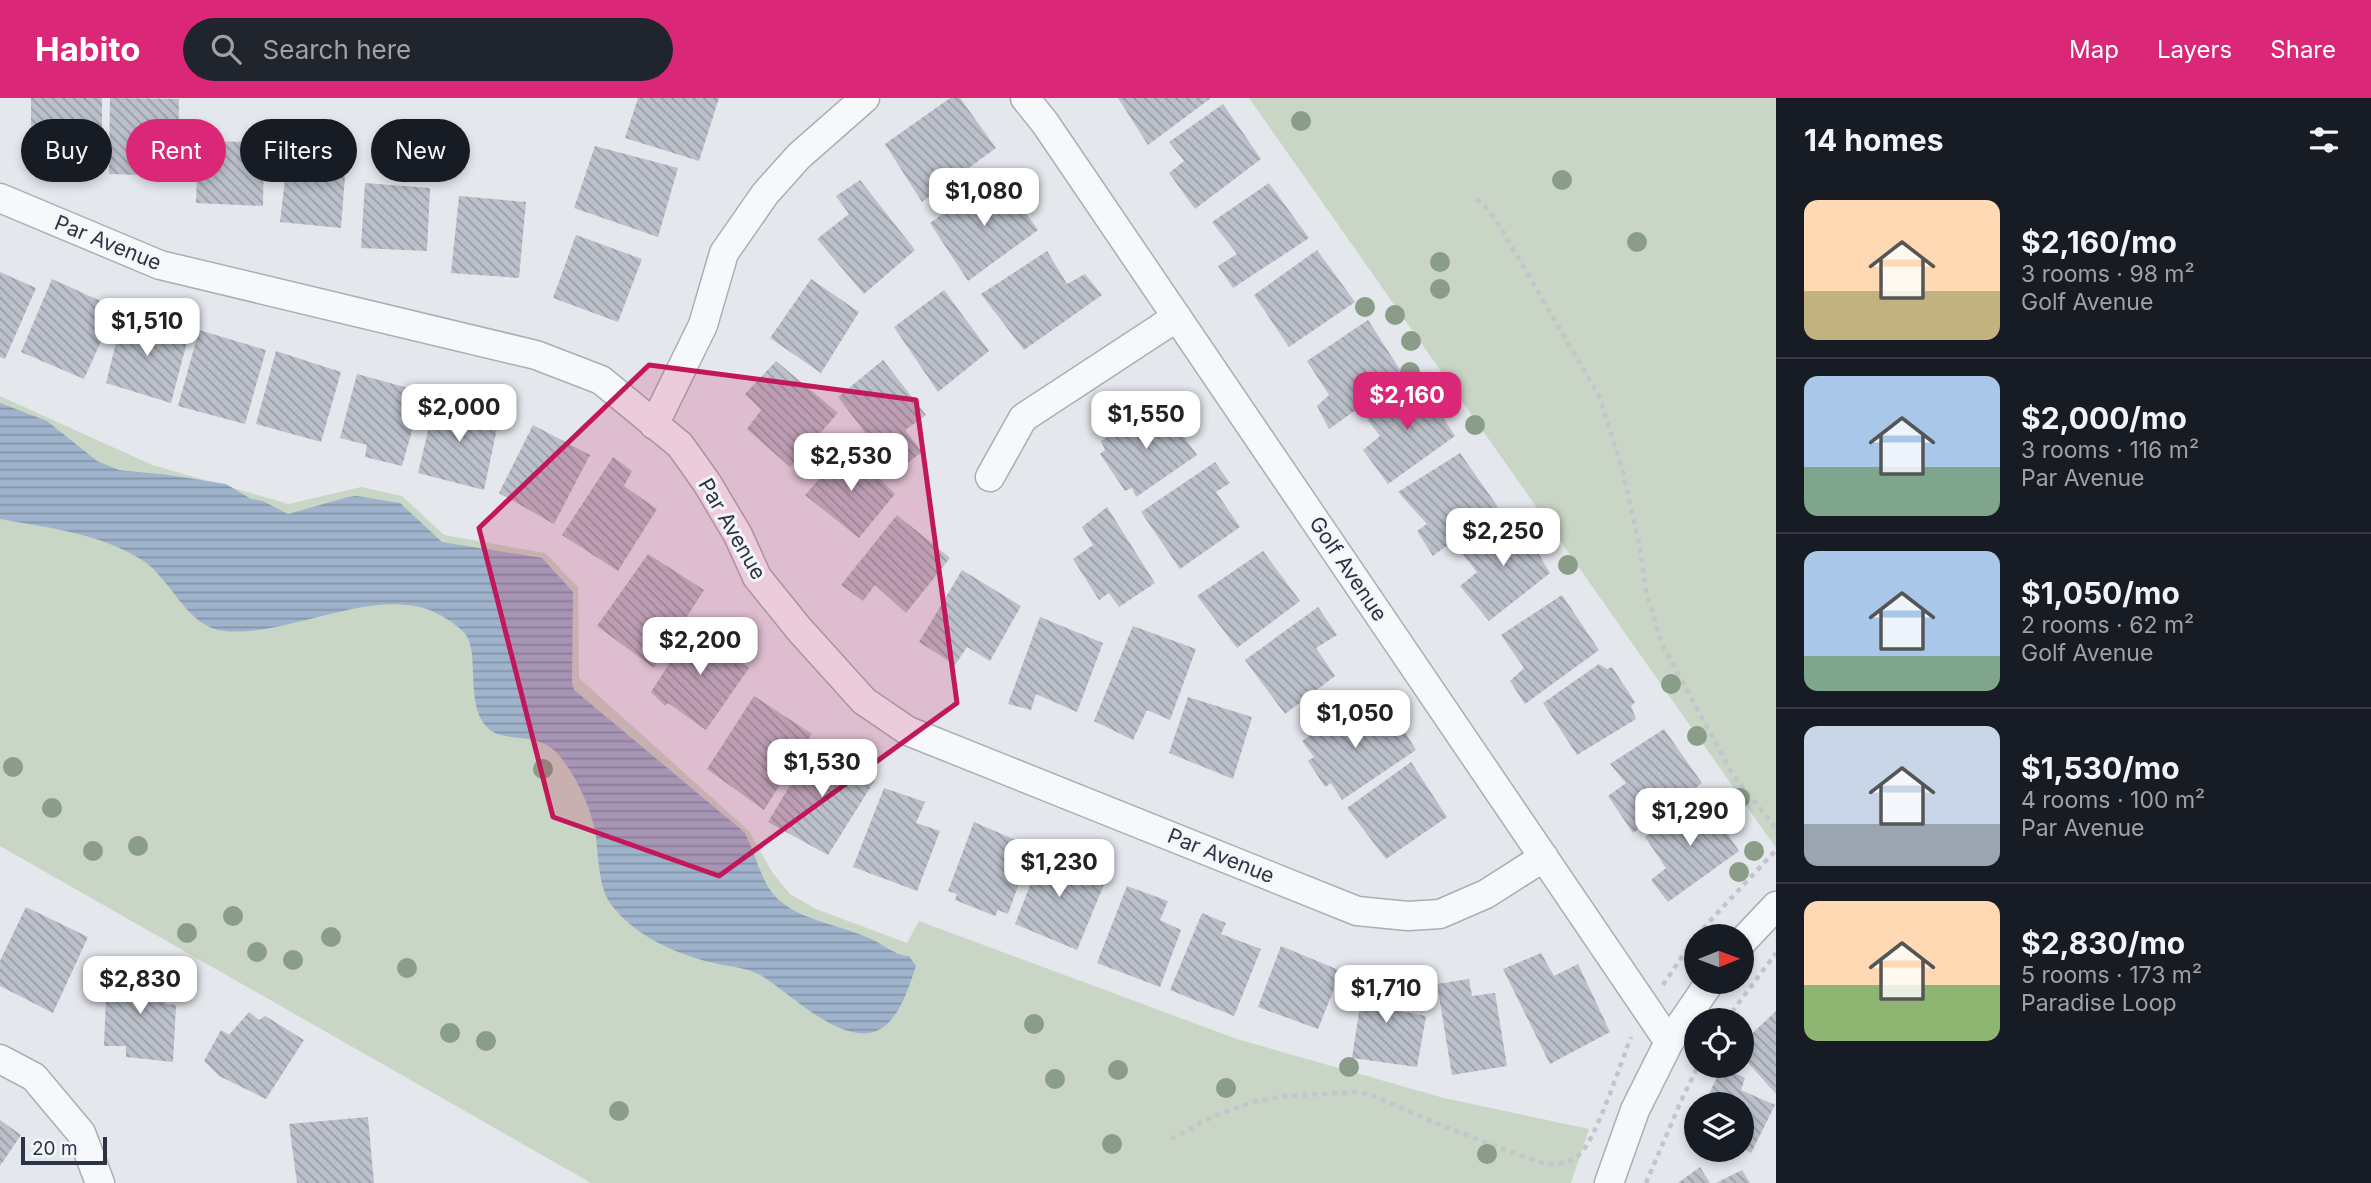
<!DOCTYPE html>
<meta charset="utf-8">
<style>
:root{--surface:#171b24;--page:#20242c;--text:#f1f3f6;--muted:#9ea1a6;--line:#363941;--accent:#db2777}
body{margin:0;font-family:Inter,sans-serif;background:var(--page);color:var(--text);height:100vh;display:flex;flex-direction:column;font-size:26px;white-space:nowrap}
*{box-sizing:border-box;margin:0}
p{font-size:23px;color:var(--muted)}
.icon{flex:none;width:38px;height:38px;fill:none;stroke:currentColor;stroke-width:2;stroke-linecap:round;stroke-linejoin:round}
.map{position:relative;flex:1;overflow:hidden}
.side{display:flex;flex-direction:column;background:var(--surface);width:595px}
.side>*{flex:none}
.guide{position:absolute;left:21px;top:21px;width:665px;height:63px;display:flex;gap:14px}
.needle{width:46px;rotate:89deg}
.controls{position:absolute;left:1684px;top:826px;display:grid;gap:14px}
.controls a{display:grid;place-items:center;width:70px;height:70px;border-radius:50%;background:var(--surface);box-shadow:0 4px 10px #0003;font-size:35px}
.scale{position:absolute;left:21px;bottom:18px;width:86px;box-sizing:border-box;padding-left:7px;border:4px solid #2b3445;border-top:0;font-size:19px;line-height:24px;white-space:nowrap;color:#2b3445;-webkit-text-stroke:5px #f4f6f9;paint-order:stroke}
.price{position:absolute;translate:-50% -60px;padding:0 16px;border-radius:14px;background:#fff;color:#222;font-size:23px;line-height:46px;filter:drop-shadow(0 2px 4px #0008)}
.price::after{content:'';position:absolute;left:50%;top:42px;width:21px;height:16px;margin-left:-10px;background:inherit;clip-path:polygon(0 0,100% 0,50% 100%)}
.price.selected{background:var(--accent);color:#fff}
ul{padding:0;list-style:none}
li{display:flex;align-items:center;gap:21px;height:175px;padding:0 28px}
li+li{border-top:2px solid var(--line)}
li span{display:grid;place-items:center;flex:none;width:196px;height:140px;border-radius:14px;color:#555}
li>.icon{margin-inline-start:auto}
span .icon{width:84px;height:84px;fill:#fffc;stroke-width:1}
li b{font-size:30px}
h2{display:flex;justify-content:space-between;align-items:center;height:84px;padding:0 28px;font-size:30px}
.tag{padding:0 24px;border-radius:32px;background:var(--surface);box-shadow:0 4px 10px #0003;font-size:24px;line-height:63px}
.tag.selected{background:var(--accent);color:#fff}
header{display:flex;align-items:center;gap:42px;box-sizing:border-box;height:98px;padding:0 35px;background:var(--accent);color:#fff}
header strong{font-size:33px}
nav{display:flex;gap:38px;margin-inline-start:auto;font-size:24px}
.search{width:490px;height:63px;background:var(--page);display:flex;align-items:center;gap:18px;box-sizing:border-box;padding:0 24px;border-radius:38px;color:var(--muted);font-size:26px}
main{display:flex;flex:1;min-height:0}
.map>svg:first-child{display:block}
</style>
<header>
<strong>Habito</strong>
<div class="search"><svg class="icon" aria-label="search" viewBox="0 0 24 24"><circle cx="10" cy="10" r="6"/><path d="M15 15l6 6"/></svg>Search here</div>
<nav><a>Map</a><a>Layers</a><a>Share</a></nav>
</header>
<main>
<div class="map">
<svg width="1776" height="1085" viewBox="0 0 1776 1085">
<defs>
<pattern id="water-rules" width="6" height="5" patternUnits="userSpaceOnUse" patternTransform="scale(1.75)"><rect width="6" height="5" fill="#9fb4cc"/><path d="M0 2.5h6" fill="none" stroke="#8293a7"/></pattern>
<pattern id="building-back-hatch" width="6" height="6" patternUnits="userSpaceOnUse" patternTransform="scale(1.75)"><rect width="6" height="6" fill="#bbc0ca"/><path d="M-1 5l2 2M0 0l6 6M5-1l2 2" fill="none" stroke="#989da6"/></pattern>
</defs>
<rect width="100%" height="100%" fill="#e4e7ec"/>
<path fill="#c9d6c5" d="M1249 0H1776V750Z
M0 298 152 367 289 406 361 389 402 398 444 437 545 455 578 489 579 580 749 733 772 774 790 796 816 811 907 845 919 823 1237 941 1444 1000 1589 1031 1571 1085H591L0 748Z"/>
<path fill="url(#water-rules)" d="M0 305 47 323 97 363 119 372 169 377 226 386 251 401 263 403 288 416 348 399 357 398 400 405 442 444 542 460 573 494 572 585 574 592 744 734C756 754 760 785 779 802 803 823 840 827 869 840 882 845 895 858 909 858L916 868C908 891 897 931 869 935 834 940 789 895 762 878 747 869 730 869 714 865 678 857 637 839 613 809 597 790 599 756 595 732 589 706 575 675 557 655 537 633 504 645 489 631 464 610 480 557 466 537 460 529 450 523 442 518 383 482 289 540 224 533 186 529 171 480 142 462 99 435 49 430 0 421Z"/>
<path fill="url(#building-back-hatch)" d="M31 0H102V36L31 37Z
M110 0 179 1 178 78 109 76Z
M638 0H719L699 63 625 40Z
M950 0H960L996 50 922 104 885 46Z
M1118 0H1211L1148 47Z
M1223 6 1261 61 1195 111 1169 75 1184 63 1169 44Z
M198 43 264 44 263 108 196 105Z
M595 48 678 70 658 139 574 110Z
M286 72 345 78 341 130 280 124Z
M998 77 1038 132 968 183 930 125Z
M860 82 915 152 864 196 817 141 849 116 836 98Z
M365 85 430 90 427 153 361 150Z
M1269 85 1309 140 1233 190 1218 168 1237 156 1212 124Z
M459 98 526 104 519 180 451 175Z
M576 137 642 161 618 224 553 200Z
M1317 152 1355 204 1289 249 1254 197Z
M1047 153 1067 186 1085 176 1102 197 1024 252 981 196Z
M0 174 36 190 5 261 0 259Z
M52 181 116 210 84 281 21 254Z
M811 181 859 214 821 275 770 240Z
M944 192 989 253 938 294 894 229Z
M124 213 189 236 171 305 106 285Z
M1368 222 1404 278 1329 331 1317 308 1329 297 1307 263Z
M199 232 266 252 245 326 178 308Z
M276 253 341 274 321 344 256 326Z
M883 262 926 317 905 332 922 354 895 374 838 299Z
M776 263 838 315 790 369 747 331 761 312 745 296Z
M357 276 423 294 402 368 365 359 367 347 340 340Z
M1419 282 1455 338 1388 386 1363 352 1380 338 1367 321Z
M436 299 500 316 484 392 418 375Z
M1159 305 1197 357 1136 399 1132 390 1125 393 1100 356 1105 352 1101 343Z
M533 327 590 357 554 426 499 395Z
M848 349 895 396 859 440 805 397Z
M1460 355 1498 409 1433 458 1417 433 1427 426 1398 394Z
M613 359 632 373 624 388 657 411 618 473 562 437Z
M1215 364 1230 385 1216 394 1240 429 1180 471 1141 414Z
M1107 409 1155 485 1119 509 1109 495 1099 502 1073 461 1093 447 1082 429Z
M897 417 950 460 906 515 875 487 863 503 841 487Z
M1516 418 1550 475 1489 523 1460 488 1477 474 1461 454Z
M1263 453 1300 503 1237 550 1197 498Z
M648 456 704 492 654 570 597 528Z
M962 472 1021 508 990 563 967 549 955 567 919 544Z
M1562 497 1599 552 1525 606 1510 583 1524 570 1501 537Z
M1318 509 1337 537 1316 550 1335 578 1285 616 1245 562Z
M1040 519 1103 545 1077 614 1036 596 1031 612 1008 606Z
M696 523 718 538 714 546 749 570 706 632 668 605 665 608 651 594Z
M1133 528 1196 551 1170 622 1147 612 1133 642 1094 623Z
M1599 566 1607 571 1612 569 1635 604 1631 608 1636 621 1577 657 1543 605Z
M754 598 812 636 764 712 707 671Z
M1188 599 1252 619 1233 681 1169 655Z
M1362 602 1384 639 1402 629 1416 652 1342 702 1331 685 1325 689 1308 663 1314 659 1302 643Z
M1664 631 1702 685 1633 735 1608 698 1626 685 1610 666Z
M816 644 875 682 828 757 768 724Z
M1411 664 1447 719 1386 761 1347 710Z
M884 690 925 704 916 725 940 733 917 793 853 769Z
M1703 699 1739 753 1668 804 1651 782 1666 770 1645 739Z
M974 724 1032 749 1008 816 998 812 995 818 955 802 957 796 948 793Z
M1048 741 1072 750 1066 772 1105 784 1077 852 1015 826Z
M1127 788 1168 803 1160 822 1181 832 1160 889 1097 865Z
M26 809 88 839 53 915 0 888V863Z
M1202 815 1226 825 1221 836 1261 851 1234 918 1170 892Z
M1281 848 1341 873 1318 931 1258 909Z
M1541 855 1554 878 1578 866 1610 934 1550 966 1503 871Z
M107 873 167 876 165 906 176 907 173 964 126 959V948H104Z
M1365 874 1398 878 1392 911 1426 918 1417 969 1352 960Z
M1469 881 1472 898 1495 895 1507 968 1452 977 1437 886Z
M1776 913V996L1741 957V946Z
M249 914 259 922 265 918 304 942 266 1001 219 978 204 963 221 932 229 937Z
M1722 969 1745 980 1741 992 1775 1007 1751 1055 1741 1049V1006H1704Z
M368 1019 374 1085H297L289 1026Z
M0 1022 21 1037 0 1068Z
M1700 1069 1710 1085H1678Z
M1742 1072 1750 1085H1716Z"/>
<g fill="none" stroke-linecap="round" stroke-linejoin="round">
<defs>
<path id="minor" d="M1025 0 1045 25 1669 944
M0 100 160 167 536 257 601 282 680 347 707 385 738 437 757 479 799 531 864 603 908 633 1357 813 1408 818 1440 816 1486 796 1544 759
M654 327 703 227 724 155 765 96 799 58 865 0
M990 379 1023 320 1177 219
M1741 845 1776 808
M0 961 34 979 81 1035 100 1085
M1609 1085 1635 1012 1669 944 1710 884"/>
</defs>
<use href="#minor" stroke="#a9aeb7" stroke-width="31"/>
<path stroke="#c2c5cb" stroke-width="4.5" stroke-dasharray="5 5" stroke-linecap="butt" d="M1477 101 1486 109 1499 127 1599 298 1622 370 1639 445 1646 492 1661 544 1734 679 1773 726 1776 736
M1696 838 1776 752
M1663 887 1696 838
M1726 922 1776 855
M1171 1041 1214 1018 1253 1004 1283 998 1358 994 1374 998 1435 1025 1538 1064C1552 1068 1568 1067 1580 1056 1597 1039 1621 964 1631 939
M1646 1085 1681 1003 1698 968"/>
<use href="#minor" stroke="#f7f8fa" stroke-width="28"/>
</g>
<g fill="#899d89">
<circle cx="1301" cy="23" r="10"/>
<circle cx="1562" cy="82" r="10"/>
<circle cx="1637" cy="144" r="10"/>
<circle cx="1440" cy="164" r="10"/>
<circle cx="1440" cy="191" r="10"/>
<circle cx="1365" cy="209" r="10"/>
<circle cx="1395" cy="217" r="10"/>
<circle cx="1411" cy="243" r="10"/>
<circle cx="1410" cy="274" r="10"/>
<circle cx="1475" cy="327" r="10"/>
<circle cx="1568" cy="467" r="10"/>
<circle cx="1671" cy="586" r="10"/>
<circle cx="1697" cy="638" r="10"/>
<circle cx="13" cy="669" r="10"/>
<circle cx="543" cy="671" r="10"/>
<circle cx="1740" cy="700" r="10"/>
<circle cx="52" cy="710" r="10"/>
<circle cx="138" cy="748" r="10"/>
<circle cx="93" cy="753" r="10"/>
<circle cx="1754" cy="753" r="10"/>
<circle cx="1739" cy="774" r="10"/>
<circle cx="233" cy="818" r="10"/>
<circle cx="187" cy="835" r="10"/>
<circle cx="331" cy="839" r="10"/>
<circle cx="257" cy="854" r="10"/>
<circle cx="293" cy="862" r="10"/>
<circle cx="407" cy="870" r="10"/>
<circle cx="1034" cy="926" r="10"/>
<circle cx="450" cy="935" r="10"/>
<circle cx="486" cy="943" r="10"/>
<circle cx="1349" cy="969" r="10"/>
<circle cx="1118" cy="972" r="10"/>
<circle cx="1055" cy="981" r="10"/>
<circle cx="1226" cy="990" r="10"/>
<circle cx="619" cy="1013" r="10"/>
<circle cx="1112" cy="1046" r="10"/>
<circle cx="1487" cy="1056" r="10"/>
</g>
<path fill="#c2185b" fill-opacity="0.2" stroke="#c2185b" stroke-width="5" stroke-linejoin="round" d="M649 267 916 302 957 605 719 778 553 719 479 430Z"/>
<g text-anchor="middle" stroke-width="6" stroke-linejoin="round" paint-order="stroke">
<g font-size="21" fill="#2b3445" stroke="#f4f6f9">
<text transform="translate(108 145) rotate(22)" y="7">Par Avenue</text>
<text transform="translate(732 431) rotate(60)" y="7">Par Avenue</text>
<text transform="translate(1348 471) rotate(56)" y="7">Golf Avenue</text>
<text transform="translate(1221 758) rotate(22)" y="7">Par Avenue</text>
</g>
</g>
</svg>
<div class="controls">
<a><svg class="needle" viewBox="-14 -14 28 28"><path d="M0-13l5 13h-10z" fill="#e53935"/><path d="M0 13l5-13h-10z" fill="#9ea1a6"/></svg></a>
<a><svg class="icon" aria-label="locate" viewBox="0 0 24 24"><circle cx="12" cy="12" r="6"/><path d="M12 2v4M12 18v4M2 12h4M18 12h4"/></svg></a>
<a><svg class="icon" aria-label="layers" viewBox="0 0 24 24"><path d="M12 4l9 5-9 5-9-5zM3 14l9 5 9-5"/></svg></a>
</div>
<div class="scale">20 m</div>
<b class="price" style="left:984px;top:130px">$1,080</b>
<b class="price" style="left:147px;top:260px">$1,510</b>
<b class="price selected" style="left:1407px;top:334px">$2,160</b>
<b class="price" style="left:459px;top:346px">$2,000</b>
<b class="price" style="left:1146px;top:353px">$1,550</b>
<b class="price" style="left:851px;top:395px">$2,530</b>
<b class="price" style="left:1503px;top:470px">$2,250</b>
<b class="price" style="left:700px;top:579px">$2,200</b>
<b class="price" style="left:1355px;top:652px">$1,050</b>
<b class="price" style="left:822px;top:701px">$1,530</b>
<b class="price" style="left:1690px;top:750px">$1,290</b>
<b class="price" style="left:1059px;top:801px">$1,230</b>
<b class="price" style="left:140px;top:918px">$2,830</b>
<b class="price" style="left:1386px;top:927px">$1,710</b>
<div class="guide">
<a class="tag">Buy</a>
<a class="tag selected">Rent</a>
<a class="tag">Filters</a>
<a class="tag">New</a>
</div>
</div>
<section class="side">
<h2>14 homes<svg class="icon" aria-label="filters" viewBox="0 0 24 24"><path d="M4 7h16M4 17h16"/><circle cx="9" cy="7" r="2"/><circle cx="15" cy="17" r="2"/></svg></h2>
<ul>
<li><span style="background:linear-gradient(#ffd9b3 65%,#c2b280 0)"><svg class="icon" aria-label="home" viewBox="0 0 24 24"><path d="M3 11l9-7 9 7M6 9v11h12V9"/></svg></span><div><b>$2,160/mo</b><p>3 rooms · 98 m²</p><p>Golf Avenue</p></div></li>
<li><span style="background:linear-gradient(#a9c7e8 65%,#7fa58c 0)"><svg class="icon" aria-label="home" viewBox="0 0 24 24"><path d="M3 11l9-7 9 7M6 9v11h12V9"/></svg></span><div><b>$2,000/mo</b><p>3 rooms · 116 m²</p><p>Par Avenue</p></div></li>
<li><span style="background:linear-gradient(#a9c7e8 75%,#7fa58c 0)"><svg class="icon" aria-label="home" viewBox="0 0 24 24"><path d="M3 11l9-7 9 7M6 9v11h12V9"/></svg></span><div><b>$1,050/mo</b><p>2 rooms · 62 m²</p><p>Golf Avenue</p></div></li>
<li><span style="background:linear-gradient(#c9d6e8 70%,#9aa5b1 0)"><svg class="icon" aria-label="home" viewBox="0 0 24 24"><path d="M3 11l9-7 9 7M6 9v11h12V9"/></svg></span><div><b>$1,530/mo</b><p>4 rooms · 100 m²</p><p>Par Avenue</p></div></li>
<li><span style="background:linear-gradient(#ffd9b3 60%,#8fb573 0)"><svg class="icon" aria-label="home" viewBox="0 0 24 24"><path d="M3 11l9-7 9 7M6 9v11h12V9"/></svg></span><div><b>$2,830/mo</b><p>5 rooms · 173 m²</p><p>Paradise Loop</p></div></li>
</ul>
</section>
</main>
